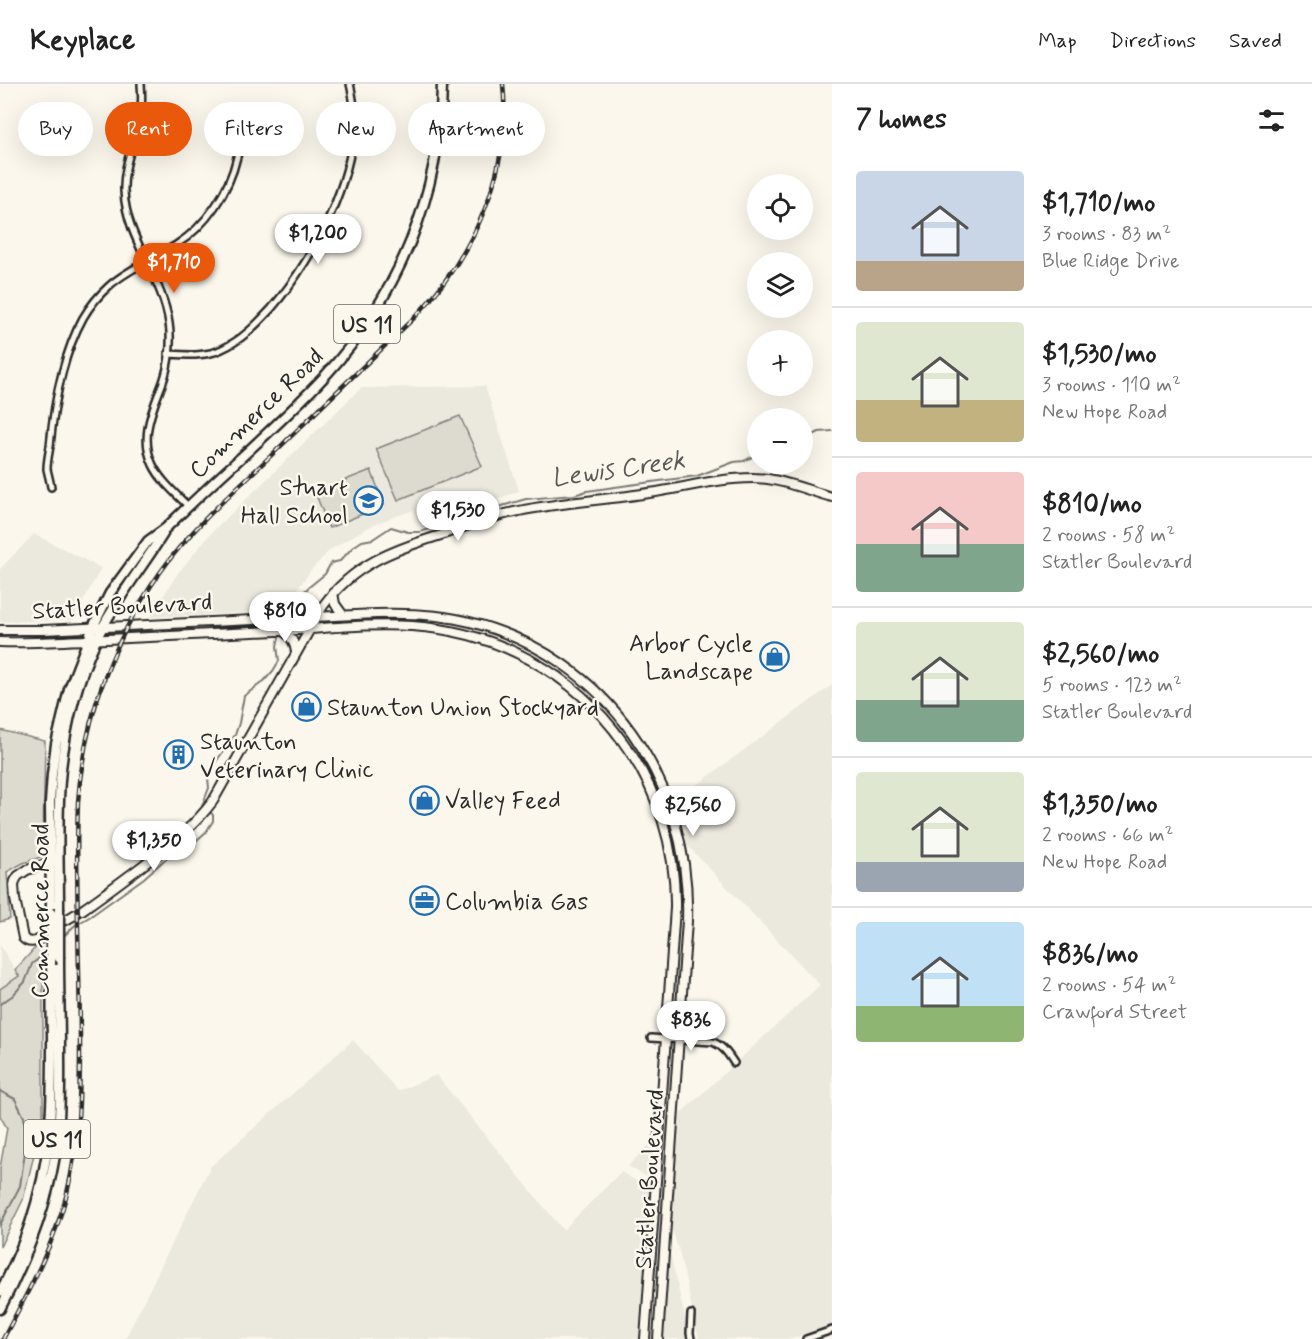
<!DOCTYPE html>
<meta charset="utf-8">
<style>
:root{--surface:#fff;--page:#f2f2f2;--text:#222;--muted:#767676;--line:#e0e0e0;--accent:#ea580c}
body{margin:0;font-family:Mynerve,sans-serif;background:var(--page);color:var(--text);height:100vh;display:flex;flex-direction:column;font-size:22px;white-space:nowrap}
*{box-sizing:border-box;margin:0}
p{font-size:20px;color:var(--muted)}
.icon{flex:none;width:33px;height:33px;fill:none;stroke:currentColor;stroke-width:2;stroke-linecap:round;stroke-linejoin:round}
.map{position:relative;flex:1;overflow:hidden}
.drawer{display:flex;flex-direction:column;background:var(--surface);width:480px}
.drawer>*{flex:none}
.top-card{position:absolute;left:18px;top:18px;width:570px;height:54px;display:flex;gap:12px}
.controls{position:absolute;left:747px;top:90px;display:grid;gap:12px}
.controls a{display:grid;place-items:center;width:66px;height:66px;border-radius:50%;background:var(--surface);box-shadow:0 6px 24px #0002;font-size:30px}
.price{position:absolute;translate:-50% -51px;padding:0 14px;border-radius:21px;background:#fff;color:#222;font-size:20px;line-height:39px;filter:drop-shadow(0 2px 3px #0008)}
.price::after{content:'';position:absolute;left:50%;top:36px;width:18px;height:14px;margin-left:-9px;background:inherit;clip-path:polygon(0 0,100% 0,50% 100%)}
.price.active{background:var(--accent);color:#fff}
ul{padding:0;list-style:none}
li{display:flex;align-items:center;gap:18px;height:150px;padding:0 24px}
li+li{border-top:2px solid var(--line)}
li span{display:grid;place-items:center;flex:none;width:168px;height:120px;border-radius:6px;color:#555}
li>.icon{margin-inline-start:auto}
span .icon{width:72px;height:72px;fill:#fffc;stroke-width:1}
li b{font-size:26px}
h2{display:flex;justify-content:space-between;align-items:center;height:72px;padding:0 24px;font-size:26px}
.chip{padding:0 21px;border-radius:27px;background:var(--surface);box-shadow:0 6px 24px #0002;font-size:21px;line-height:54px}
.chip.active{background:var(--accent);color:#fff}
header{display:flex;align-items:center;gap:36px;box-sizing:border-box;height:84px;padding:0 30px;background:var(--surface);border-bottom:2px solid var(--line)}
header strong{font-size:28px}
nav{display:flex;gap:33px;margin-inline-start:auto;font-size:21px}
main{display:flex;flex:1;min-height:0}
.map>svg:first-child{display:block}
</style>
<header>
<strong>Keyplace</strong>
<nav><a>Map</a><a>Directions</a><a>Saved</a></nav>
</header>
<main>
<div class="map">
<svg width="832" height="1255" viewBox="0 0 832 1255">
<rect width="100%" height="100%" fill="#fbf7ec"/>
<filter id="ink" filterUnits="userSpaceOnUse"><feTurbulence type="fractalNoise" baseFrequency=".0167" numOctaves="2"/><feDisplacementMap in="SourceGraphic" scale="12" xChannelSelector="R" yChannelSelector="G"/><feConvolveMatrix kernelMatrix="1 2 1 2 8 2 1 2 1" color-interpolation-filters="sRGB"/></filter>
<g filter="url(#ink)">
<path fill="#ebe8de" d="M485 302 519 407 422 444 414 426 377 439 358 449 330 466 311 486 294 510 269 528 150 533 178 489 212 448 361 304Z
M34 450 101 484 73 536 0 538V485Z
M832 601V1241L791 1255H699L679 1167 671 1142 673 1108 628 1082 679 1031 820 901 687 761 684 744 675 717Z
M0 861 19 892 0 905Z
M353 956 398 1007 436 991 563 1146 621 1088 650 1105 639 1255H125L210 1083Z
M669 1164 690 1255H664Z"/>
<path fill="#dddad0" stroke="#84827e" stroke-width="1.5" d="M460 332 482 382 398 416 376 365Z
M371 386 384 421 329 444 315 408Z
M0 646 45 657 43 757 41 773 23 779 7 788 10 835 0 838Z
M35 864 43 865V1034L23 1116 0 1163V1084L7 1044 0 1032V905L19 892 15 886Z"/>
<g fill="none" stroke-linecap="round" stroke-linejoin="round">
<path stroke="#7b7a75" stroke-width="2" d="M802 357 819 348 832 347
M281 545 287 524 309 503 325 490 331 479 340 477 353 463 362 457 373 455 391 443 408 448H420L481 428 526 415 574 411 587 407 622 402 697 392 734 378 744 377 758 370
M204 724 202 722 209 704 208 694 215 679 235 651 239 639 244 612 264 597 273 587 279 577 277 562 280 550
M62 854 74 842 91 832 144 794 163 777 197 756 206 748 213 737V731L209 727
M0 920 12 912 25 898 32 880 49 866
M0 1007 15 1015 24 1033 27 1054 20 1102 0 1141"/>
<defs>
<path id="minor" d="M141 0C142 12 142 25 139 36 134 60 123 82 124 107 126 155 162 192 169 239 172 258 169 281 163 298 153 325 139 352 153 381 160 396 176 410 188 422
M168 270C186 271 206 273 222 265 242 256 257 240 271 225 317 172 369 72 350 0
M51 403C50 397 48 390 47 385 47 377 49 369 50 362 54 319 62 272 83 234 90 222 99 211 109 202 128 185 154 175 176 161 206 142 229 108 237 73 241 60 242 46 243 32
M651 954 713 958C723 962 728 970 734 979
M691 1230 690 1249 691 1255
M806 1255 832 1246"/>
<path id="secondary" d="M333 509 335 520 343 531
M0 546H43L376 530C408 529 439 530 470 538 607 573 692 698 687 837L658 1255
M283 547C291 552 295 559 296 568
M0 558C29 559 57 557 86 556 149 553 213 550 276 547 321 545 367 539 412 542 496 547 574 589 623 658 658 705 676 765 675 824L645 1255
M82 826C102 812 122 797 142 782 168 762 193 744 213 717L323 522C354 480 393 466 441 451 466 442 492 432 519 427 562 418 606 416 649 409 684 404 718 394 753 394 780 394 806 406 832 413
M66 836 76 830
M44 853C36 857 30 861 23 854L15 815 14 801 15 797 18 792 27 786 55 777"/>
<path id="primary" d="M59 824C59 781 57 738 60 696 64 648 76 598 97 554 115 517 141 485 163 450
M51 829 50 719 52 690 56 660 69 605 93 543 110 509 148 457 166 444C218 392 275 346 324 293 398 213 441 110 442 0
M0 1208C31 1152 49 1087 51 1023 52 999 52 974 52 950 51 927 52 904 51 881
M0 1225C28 1172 50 1117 57 1057 61 1027 60 996 60 966 60 935 59 905 59 874"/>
</defs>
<use href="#minor" stroke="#2b2b2b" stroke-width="10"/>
<use href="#secondary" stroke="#2b2b2b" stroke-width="12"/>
<use href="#primary" stroke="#2b2b2b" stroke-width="13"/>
<use href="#minor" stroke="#fbf7ec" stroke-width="5"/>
<use href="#secondary" stroke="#fbf7ec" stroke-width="8"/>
<use href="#primary" stroke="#fbf7ec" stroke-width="8"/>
<defs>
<path id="rail" d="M3 1255C28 1208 54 1161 67 1109 79 1060 80 1010 80 960 80 879 75 799 78 718 84 630 116 546 170 475 203 433 244 398 282 361 326 318 371 275 416 232 474 170 512 87 503 0"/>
</defs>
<use href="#rail" stroke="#2b2b2b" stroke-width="4.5"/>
<use href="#rail" stroke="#fbf7ec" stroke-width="2" stroke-dasharray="7" stroke-linecap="butt"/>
<defs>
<path id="primary-bridge" d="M59 824V874
M51 829V881"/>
</defs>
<use href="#primary-bridge" stroke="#2b2b2b" stroke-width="13" stroke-linecap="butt"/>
<use href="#primary-bridge" stroke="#fbf7ec" stroke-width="8"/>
</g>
</g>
<defs>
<symbol id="school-ring" viewBox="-11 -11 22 22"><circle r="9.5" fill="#fbf7ec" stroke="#1f6fb2" stroke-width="1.5"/><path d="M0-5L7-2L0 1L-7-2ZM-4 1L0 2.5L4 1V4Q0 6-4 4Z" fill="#1f6fb2"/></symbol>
<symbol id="shop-ring" viewBox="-11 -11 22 22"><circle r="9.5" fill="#fbf7ec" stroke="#1f6fb2" stroke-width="1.5"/><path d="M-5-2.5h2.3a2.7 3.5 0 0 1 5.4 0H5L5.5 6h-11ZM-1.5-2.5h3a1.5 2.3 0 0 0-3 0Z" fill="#1f6fb2"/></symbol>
<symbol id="building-ring" viewBox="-11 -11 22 22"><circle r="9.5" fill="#fbf7ec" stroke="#1f6fb2" stroke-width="1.5"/><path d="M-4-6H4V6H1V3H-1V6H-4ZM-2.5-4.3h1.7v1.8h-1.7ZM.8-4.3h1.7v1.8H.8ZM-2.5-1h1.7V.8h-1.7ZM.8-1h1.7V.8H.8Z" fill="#1f6fb2"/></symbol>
<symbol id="office-ring" viewBox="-11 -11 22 22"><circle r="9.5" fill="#fbf7ec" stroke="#1f6fb2" stroke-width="1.5"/><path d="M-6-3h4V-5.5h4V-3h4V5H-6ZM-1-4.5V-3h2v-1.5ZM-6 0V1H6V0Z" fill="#1f6fb2"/></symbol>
</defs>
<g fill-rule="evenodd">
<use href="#school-ring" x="352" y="400" width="33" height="33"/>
<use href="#shop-ring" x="758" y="556" width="33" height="33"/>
<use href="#shop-ring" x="290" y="606" width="33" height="33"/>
<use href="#building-ring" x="162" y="654" width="33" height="33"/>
<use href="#shop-ring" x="408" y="700" width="33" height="33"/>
<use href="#office-ring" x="408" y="800" width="33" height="33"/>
</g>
<g text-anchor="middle" stroke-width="5" stroke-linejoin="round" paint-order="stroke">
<g fill="#fbf7ec" stroke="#696865" stroke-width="1.5">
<rect x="334" y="221" width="66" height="38" rx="4.5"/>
<rect x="24" y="1036" width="66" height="38" rx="4.5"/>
</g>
<g font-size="22" font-weight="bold" fill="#2b2b2b">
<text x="367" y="248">US 11</text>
<text x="57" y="1063">US 11</text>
</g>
<g font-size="24" fill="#2b2b2b" stroke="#fbf7ec">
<text transform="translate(256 329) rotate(-44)" y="8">Commerce Road</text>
<text transform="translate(122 522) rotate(-3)" y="8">Statler Boulevard</text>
<text transform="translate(40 827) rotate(-90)" y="8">Commerce Road</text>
<text transform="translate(649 1095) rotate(-86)" y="8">Statler Boulevard</text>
</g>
<g font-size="24" fill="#2b2b2b" stroke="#fbf7ec" text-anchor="start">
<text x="348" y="411" text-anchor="end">Stuart<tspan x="348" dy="28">Hall School</tspan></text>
<text x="753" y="567" text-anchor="end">Arbor Cycle<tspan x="753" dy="28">Landscape</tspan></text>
<text x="327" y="631">Staunton Union Stockyard</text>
<text x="200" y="665">Staunton<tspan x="200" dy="28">Veterinary Clinic</tspan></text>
<text x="445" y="724">Valley Feed</text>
<text x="445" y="825">Columbia Gas</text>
</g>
<g font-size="26" font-style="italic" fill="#5a5956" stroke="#fbf7ec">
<text transform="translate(618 384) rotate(-8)" y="9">Lewis Creek</text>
</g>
</g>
</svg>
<div class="controls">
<a><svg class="icon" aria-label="locate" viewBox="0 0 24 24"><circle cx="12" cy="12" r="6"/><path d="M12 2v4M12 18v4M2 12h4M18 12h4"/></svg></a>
<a><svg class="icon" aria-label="layers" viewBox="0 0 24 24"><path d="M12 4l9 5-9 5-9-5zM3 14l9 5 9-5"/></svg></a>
<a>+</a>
<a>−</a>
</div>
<b class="price" style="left:318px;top:181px">$1,200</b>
<b class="price active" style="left:174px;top:210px">$1,710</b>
<b class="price" style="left:458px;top:458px">$1,530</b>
<b class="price" style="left:285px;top:559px">$810</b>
<b class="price" style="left:693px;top:753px">$2,560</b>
<b class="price" style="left:154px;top:788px">$1,350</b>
<b class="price" style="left:691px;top:968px">$836</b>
<div class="top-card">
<a class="chip">Buy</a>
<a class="chip active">Rent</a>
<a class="chip">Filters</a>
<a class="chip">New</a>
<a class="chip">Apartment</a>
</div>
</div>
<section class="drawer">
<h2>7 homes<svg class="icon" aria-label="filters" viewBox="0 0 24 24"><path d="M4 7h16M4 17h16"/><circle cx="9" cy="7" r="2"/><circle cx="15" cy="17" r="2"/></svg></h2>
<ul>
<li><span style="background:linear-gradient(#c9d6e8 75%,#b9a48a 0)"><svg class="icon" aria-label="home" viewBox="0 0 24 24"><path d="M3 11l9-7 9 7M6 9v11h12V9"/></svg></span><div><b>$1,710/mo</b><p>3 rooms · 83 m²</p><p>Blue Ridge Drive</p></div></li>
<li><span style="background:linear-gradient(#dfe7d0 65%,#c2b280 0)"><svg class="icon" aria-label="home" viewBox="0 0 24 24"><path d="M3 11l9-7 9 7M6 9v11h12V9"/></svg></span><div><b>$1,530/mo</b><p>3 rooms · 110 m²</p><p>New Hope Road</p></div></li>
<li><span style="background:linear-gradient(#f6c9c9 60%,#7fa58c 0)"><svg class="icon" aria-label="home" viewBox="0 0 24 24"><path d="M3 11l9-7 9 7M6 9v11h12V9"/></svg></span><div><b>$810/mo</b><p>2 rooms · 58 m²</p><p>Statler Boulevard</p></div></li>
<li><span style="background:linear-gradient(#dfe7d0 65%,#7fa58c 0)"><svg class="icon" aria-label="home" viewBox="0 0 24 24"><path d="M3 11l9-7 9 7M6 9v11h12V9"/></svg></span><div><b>$2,560/mo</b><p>5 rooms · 123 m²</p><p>Statler Boulevard</p></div></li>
<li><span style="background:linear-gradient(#dfe7d0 75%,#9aa5b1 0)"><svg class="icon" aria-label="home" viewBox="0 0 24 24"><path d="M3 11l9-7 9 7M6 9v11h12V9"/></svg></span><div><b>$1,350/mo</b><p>2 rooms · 66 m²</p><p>New Hope Road</p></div></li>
<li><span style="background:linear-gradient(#bfe0f5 70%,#8fb573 0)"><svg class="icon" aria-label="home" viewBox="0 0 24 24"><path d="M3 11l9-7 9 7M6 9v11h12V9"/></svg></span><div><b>$836/mo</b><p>2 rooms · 54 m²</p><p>Crawford Street</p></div></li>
</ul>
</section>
</main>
